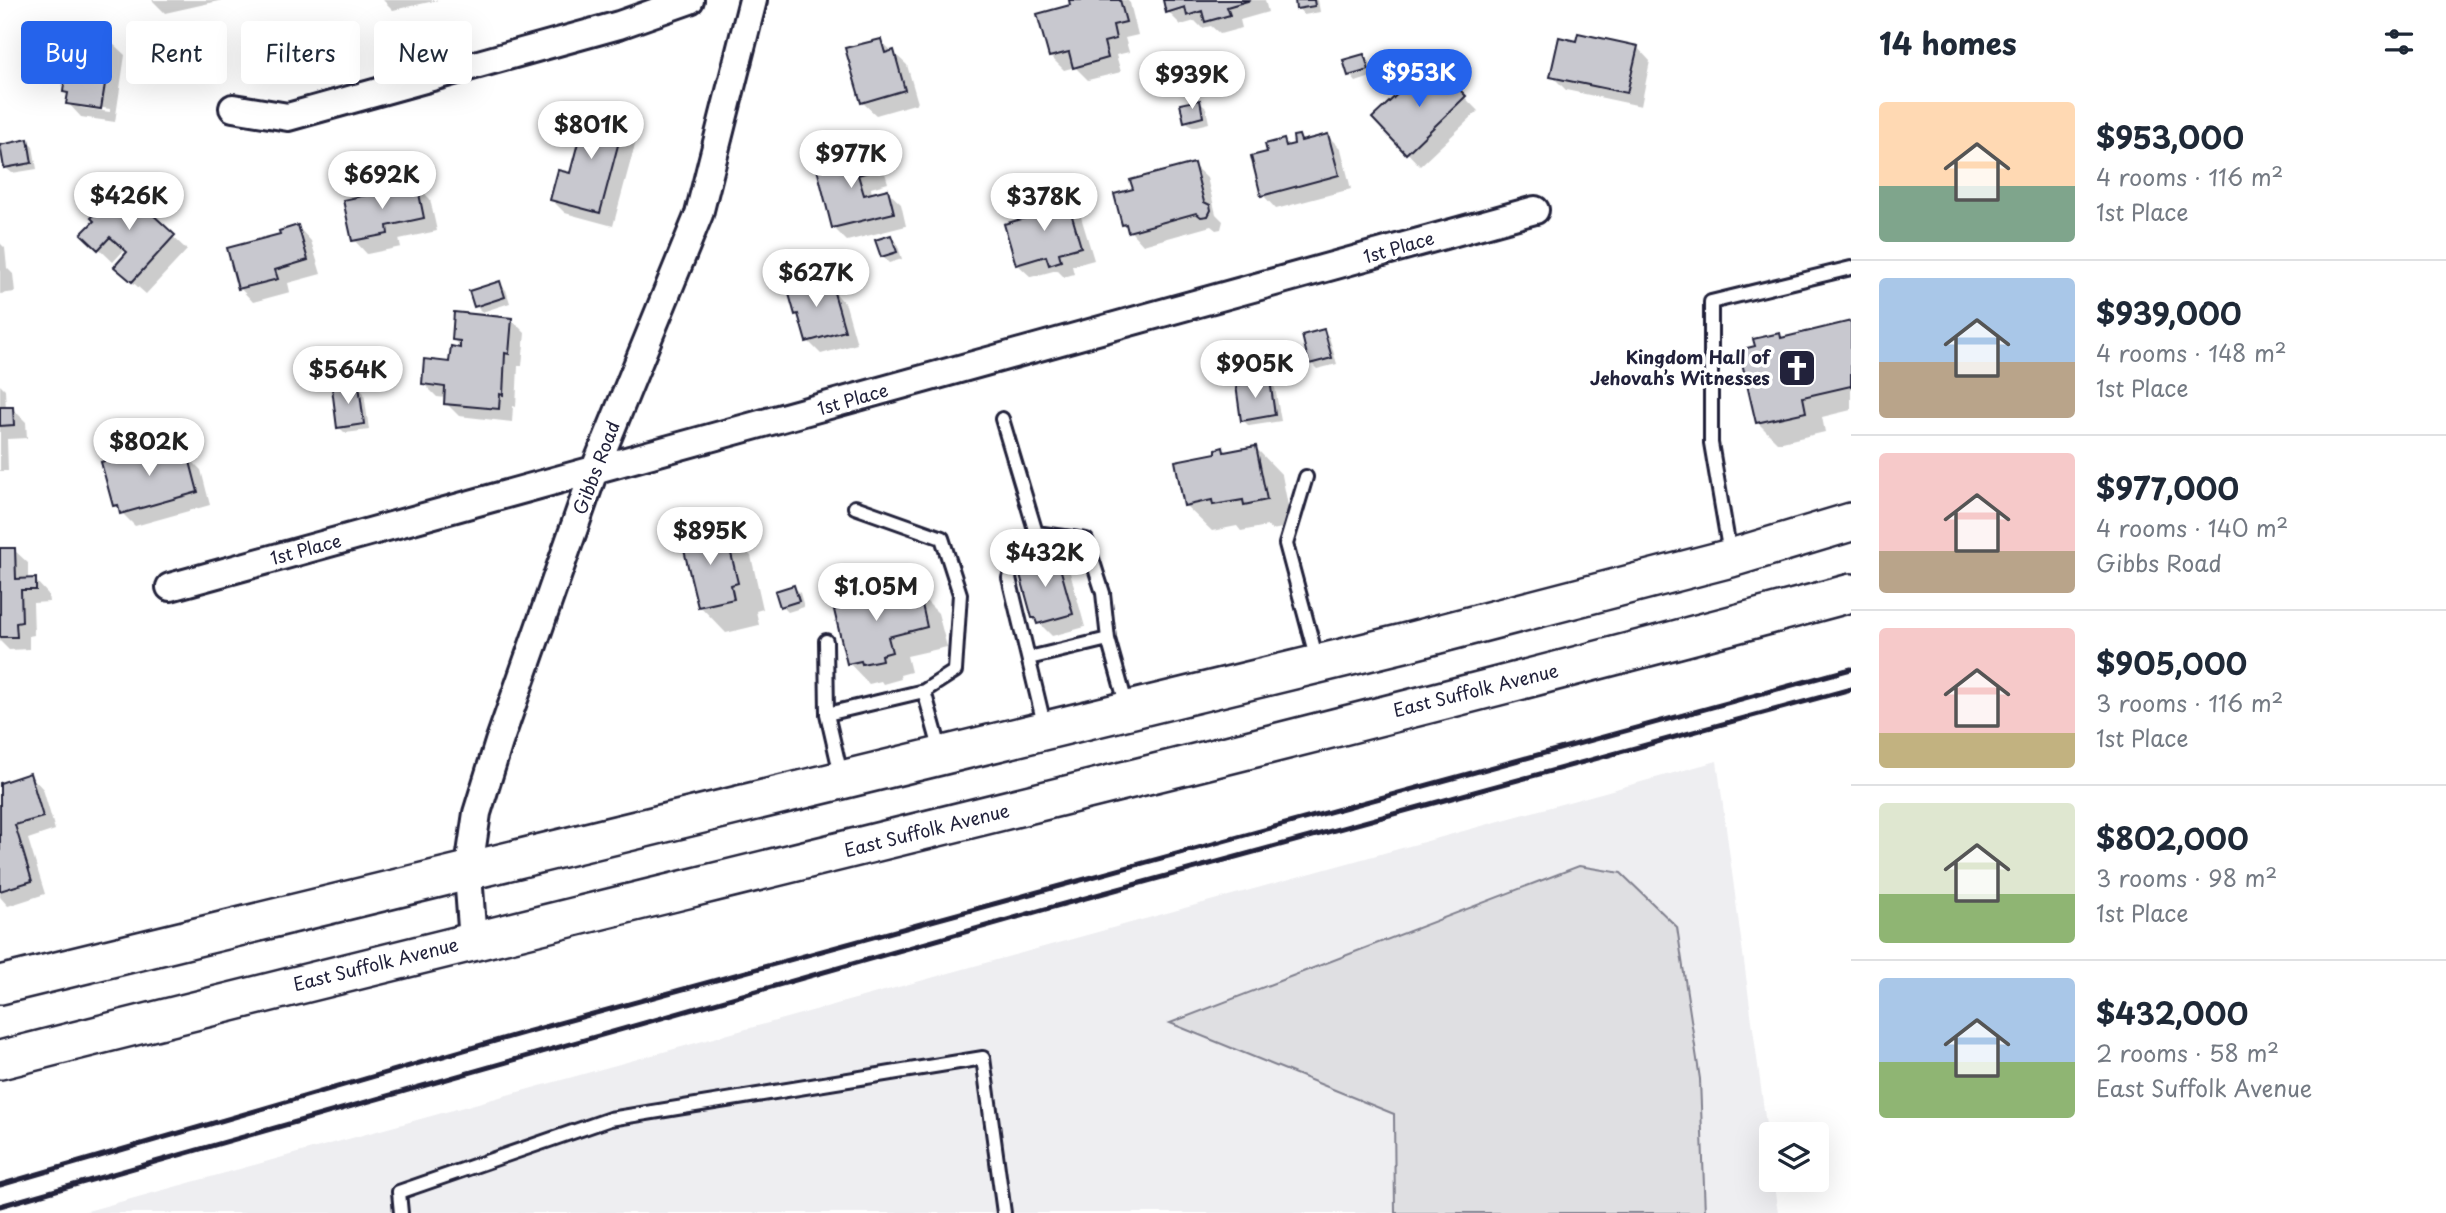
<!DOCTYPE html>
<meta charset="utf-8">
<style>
:root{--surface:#fff;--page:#f2f2f3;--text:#1f2937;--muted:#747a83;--line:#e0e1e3;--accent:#2563eb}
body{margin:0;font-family:"Playpen Sans",sans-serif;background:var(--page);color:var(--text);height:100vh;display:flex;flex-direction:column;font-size:26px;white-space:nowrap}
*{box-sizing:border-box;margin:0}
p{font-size:23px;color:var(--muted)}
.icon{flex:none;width:38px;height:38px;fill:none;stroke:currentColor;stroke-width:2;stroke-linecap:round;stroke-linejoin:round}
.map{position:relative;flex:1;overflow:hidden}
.drawer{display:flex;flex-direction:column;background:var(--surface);width:595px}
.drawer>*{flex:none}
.guide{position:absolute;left:21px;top:21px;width:665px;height:63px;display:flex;gap:14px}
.fabs{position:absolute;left:1759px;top:1122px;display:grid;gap:14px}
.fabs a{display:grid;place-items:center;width:70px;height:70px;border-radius:7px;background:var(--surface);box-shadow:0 7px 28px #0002;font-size:35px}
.price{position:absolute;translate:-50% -60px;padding:0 16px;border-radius:24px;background:#fff;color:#222;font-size:23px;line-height:46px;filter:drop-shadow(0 2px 4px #0008)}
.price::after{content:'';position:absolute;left:50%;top:42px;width:21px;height:16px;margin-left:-10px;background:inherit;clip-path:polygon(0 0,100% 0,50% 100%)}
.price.active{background:var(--accent);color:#fff}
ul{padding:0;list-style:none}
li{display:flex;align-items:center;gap:21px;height:175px;padding:0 28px}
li+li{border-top:2px solid var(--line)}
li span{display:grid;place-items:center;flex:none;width:196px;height:140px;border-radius:7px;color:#555}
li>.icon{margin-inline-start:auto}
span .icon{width:84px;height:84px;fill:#fffc;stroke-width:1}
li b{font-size:30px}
h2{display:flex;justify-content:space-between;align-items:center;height:84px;padding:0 28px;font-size:30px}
.tag{padding:0 24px;border-radius:7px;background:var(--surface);box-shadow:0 7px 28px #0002;font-size:24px;line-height:63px}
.tag.active{background:var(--accent);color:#fff}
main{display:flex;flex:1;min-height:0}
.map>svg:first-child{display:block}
</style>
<main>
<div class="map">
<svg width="1851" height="1213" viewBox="0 0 1851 1213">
<rect width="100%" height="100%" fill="#fff"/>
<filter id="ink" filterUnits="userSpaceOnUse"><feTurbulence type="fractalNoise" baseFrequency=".0143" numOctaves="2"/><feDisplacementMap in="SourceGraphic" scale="14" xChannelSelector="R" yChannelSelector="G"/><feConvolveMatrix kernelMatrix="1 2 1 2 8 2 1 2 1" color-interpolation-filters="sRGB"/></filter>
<g filter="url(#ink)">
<path fill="#eeeef1" d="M1717 761 1771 1162V1180H1773L1778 1213H80Z"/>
<path fill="#dfdfe2" stroke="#80808e" stroke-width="2" d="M1579 866 1621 873 1677 927 1700 1079 1705 1213H1395L1394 1114 1170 1023Z"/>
<path fill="#0003" fill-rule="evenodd" d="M152 0H223L165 13Z
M383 0H439L393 10Z
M1075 0H1127L1130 3 1138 35 1125 38 1129 52 1116 55 1121 72 1088 80 1075 67 1064 70 1050 56Z
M1165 0H1265L1268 12 1240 20 1242 28 1220 34 1211 26 1202 28 1195 21 1181 25 1168 12Z
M1297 0H1318L1320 12 1304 15 1298 8Z
M881 41 907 65 918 103 876 115 862 102Z
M111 42 125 55 115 122 81 117 68 103 69 96 65 92 66 80 60 74ZM76 104 110 109V112L81 108Z
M1578 43 1637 47 1650 61 1641 106 1566 90 1552 76Z
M1364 56 1370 62 1374 76 1356 82 1350 75Z
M1437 69 1478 111 1420 166 1374 118 1425 81Z
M1199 102 1206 108 1209 123 1192 127 1186 121Z
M625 116 639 130 613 226 565 213 552 200Z
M1328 136 1341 149 1351 189 1276 209 1263 195 1269 153 1284 141 1290 147 1297 145 1298 137 1304 142Z
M27 141 33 147 37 169 12 173 5 167Z
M851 153 855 157 870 153 883 166 888 183 871 188 872 195 887 191 901 204 906 226 847 241 834 228Z
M1193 165 1207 178 1216 214 1223 221 1221 229 1216 230 1211 226 1143 245 1124 224 1135 191Z
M416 185 430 199 437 231 399 239 401 247 367 254 354 240Z
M126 192 187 250 146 294 130 280 129 253 125 249 113 262 84 234Z
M1065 194 1078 207 1094 260 1072 266 1074 274 1064 277 1057 270 1031 277 1017 264Z
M298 227 311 241 321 274 288 283 290 292 253 302 240 288 282 235Z
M891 237 897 243 902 259 889 263 882 256Z
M0 243 5 248 7 268 13 274 15 292 0 294Z
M822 278 846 305 857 344 821 354 808 341 801 319 797 314Z
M499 283 506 290 510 303 482 312 476 306Z
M511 319 525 333 522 366H518L516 407 513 406 512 422 459 416 446 403V398L437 397 424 384 451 364 464 350 453 339Z
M1851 323V410L1822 417 1825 432 1778 443 1758 423 1757 348 1780 334 1784 339Z
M1323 331 1329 337 1337 364 1317 369 1311 363Z
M1269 382 1275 388 1281 421 1249 426 1243 420Z
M0 385 5 390 6 409H13L26 422 27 438 7 439 8 471H0Z
M358 387 364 393 369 430 345 433 339 427Z
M169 445 176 452 179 451 187 456 201 470 210 505 135 526 114 505Z
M1256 448 1282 475 1292 526 1272 530 1267 526 1241 531 1237 526 1212 531 1185 505 1223 449 1227 454Z
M724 530 751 556 763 609 756 611 759 625 726 633 700 606Z
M0 550H14L28 563V580H35L48 594 49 602 33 603 34 635 29 636V649L9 650 0 641Z
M1055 555 1069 569 1085 627 1052 636 1034 618Z
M877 586 891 600 918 593 938 613 947 647 907 656 911 672 900 675 901 679 883 684 881 681 869 684 849 663 871 592Z
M794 587 800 593 804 607 788 612 782 606Z
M30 775 43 789 55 830 28 839 45 894 8 906 0 897V784Z"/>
<path fill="#c8c8cf" stroke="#22223b" stroke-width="2" d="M1069 0H1120L1126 22 1113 25 1116 39 1104 42 1108 58 1073 68 1069 52 1049 57 1037 14 1070 5Z
M1163 0H1251L1227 7 1230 15 1205 22 1202 11 1187 16 1185 7 1166 13Z
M1295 0H1314L1315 6 1296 9Z
M65 33 112 40 101 109 66 104 68 93 63 92 65 76 58 75Z
M1578 33 1638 46 1627 93 1550 77 1559 37 1576 41Z
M881 39 885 53 894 50 905 90 861 103 845 48Z
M1364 54 1369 70 1348 76 1343 60Z
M1437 67 1466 96 1406 154 1372 118 1420 73 1425 79Z
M1200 100 1203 117 1184 122 1180 104Z
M588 104 626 115 600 213 550 200 558 170 570 173Z
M1328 134 1339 175 1261 196 1251 156 1267 152 1265 144 1284 139 1286 146 1294 144 1293 136 1299 135 1301 141Z
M28 139 32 163 4 168 0 145Z
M852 151 853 156 871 151 875 170 858 175 864 195 888 189 894 213 832 228 815 161Z
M1194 163 1204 202 1210 205 1211 210 1208 216 1201 217 1196 213 1128 232 1126 224 1122 225 1114 194 1133 189 1130 180Z
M417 184 424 218 387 226 388 234 352 241 343 200Z
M119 187 123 192 125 189 175 235 132 282 114 267 127 252 110 237 98 250 81 234 94 221 91 218Z
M1065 192 1081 247 1059 253 1061 261 1049 265 1046 256 1016 265 1004 224 1050 211 1046 198Z
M298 225 308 260 275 270 278 279 238 289 227 248 280 234 279 231Z
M891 235 897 252 881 257 875 240Z
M822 276 827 291 833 289 845 331 806 342 798 314 795 315 787 287Z
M500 281 505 297 474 307 469 291Z
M454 312 512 318 509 354 505 353 503 395 500 394 499 409 444 404 445 387 422 384 424 359 449 362 451 346 460 348V341L452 340Z
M1851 321V386L1803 397 1806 412 1756 423 1739 350 1755 346 1753 339 1780 333 1781 338Z
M1324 329 1332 358 1309 364 1302 335Z
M1270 380 1275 415 1241 421 1236 385Z
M359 385 364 424 337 428 332 388Z
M0 407H13L14 425 0 426Z
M169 443 172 451 180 449 182 456 188 454 198 492 120 514 118 505 113 506 101 462Z
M1256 446 1267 500 1244 505 1243 500 1213 505 1212 500 1184 506 1175 461 1216 453V449L1223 447 1224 452Z
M725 528 738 583 731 585 734 599 698 607 681 538Z
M0 548H15L16 579 36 578V590H21L22 622 16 623 17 637H0Z
M1056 553 1073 614 1037 624 1035 618H1032L1018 567 1023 565 1022 562Z
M878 584 882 600 919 591 927 627 888 637 892 652 881 655 882 660 862 664 861 661 847 664 834 610 840 609 837 598 869 591 868 586Z
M794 585 799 601 780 607 775 591Z
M30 773 43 817 15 825 32 881 0 891V783Z"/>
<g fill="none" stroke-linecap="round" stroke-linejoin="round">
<defs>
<path id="lane" d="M1002 419 1036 533 1086 540 1103 593 1108 639 1127 707
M1306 477 1286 544 1317 660
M855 507 942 538 960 594 955 671 924 691
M1730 554 1711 443V302L1851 268
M1009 578 1045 728
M826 641 827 714
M1029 658 1108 639
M842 779 827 714 924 691 941 752
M401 1213 399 1192 610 1119 983 1058 1004 1213"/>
<path id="street" d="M233 108 288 117 619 25 690 0
M170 587 1535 210
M473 941 469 888 471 854 477 813 499 742 594 471 699 214 753 0"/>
<path id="secondary" d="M0 985 1404 643 1731 558 1851 522
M0 1060C617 903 1237 759 1851 593"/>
</defs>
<use href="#lane" stroke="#22223b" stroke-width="18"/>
<use href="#street" stroke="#22223b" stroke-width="32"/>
<use href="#secondary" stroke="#22223b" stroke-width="42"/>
<use href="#lane" stroke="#fff" stroke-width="12"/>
<use href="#street" stroke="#fff" stroke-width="26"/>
<use href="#secondary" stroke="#fff" stroke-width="37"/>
<path stroke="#22223b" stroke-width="5" d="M0 1185 523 1033 1851 669
M0 1206 1049 908 1851 689"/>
</g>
</g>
<defs>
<symbol id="church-square" viewBox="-11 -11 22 22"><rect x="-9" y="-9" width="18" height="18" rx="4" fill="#22223b" stroke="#fff"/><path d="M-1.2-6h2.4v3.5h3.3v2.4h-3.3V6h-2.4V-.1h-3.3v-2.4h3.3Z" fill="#fff"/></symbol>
</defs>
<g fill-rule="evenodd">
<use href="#church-square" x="1775" y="346" width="44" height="44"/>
</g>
<g text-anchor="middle" stroke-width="7" stroke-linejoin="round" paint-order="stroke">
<g font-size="18" fill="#22223b" stroke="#fff">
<text transform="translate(1399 248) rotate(-16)" y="6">1st Place</text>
<text transform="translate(853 400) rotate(-16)" y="6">1st Place</text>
<text transform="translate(597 468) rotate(-69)" y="6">Gibbs Road</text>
<text transform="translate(306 550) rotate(-15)" y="6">1st Place</text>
<text transform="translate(1476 691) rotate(-14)" y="6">East Suffolk Avenue</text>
<text transform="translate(927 831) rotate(-14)" y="6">East Suffolk Avenue</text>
<text transform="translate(376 965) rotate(-14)" y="6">East Suffolk Avenue</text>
</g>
<g font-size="18" font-weight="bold" fill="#22223b" stroke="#fff" text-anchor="end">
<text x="1770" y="364">Kingdom Hall of<tspan x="1770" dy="21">Jehovah’s Witnesses</tspan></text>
</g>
</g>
</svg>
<div class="fabs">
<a><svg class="icon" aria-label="layers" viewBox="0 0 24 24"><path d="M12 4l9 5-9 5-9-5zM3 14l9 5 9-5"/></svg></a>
</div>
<b class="price active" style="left:1419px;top:109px">$953K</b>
<b class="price" style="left:1192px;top:111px">$939K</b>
<b class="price" style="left:591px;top:161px">$801K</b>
<b class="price" style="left:851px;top:190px">$977K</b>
<b class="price" style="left:382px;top:211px">$692K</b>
<b class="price" style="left:129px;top:232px">$426K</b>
<b class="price" style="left:1044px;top:233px">$378K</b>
<b class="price" style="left:816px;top:309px">$627K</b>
<b class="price" style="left:1255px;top:400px">$905K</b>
<b class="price" style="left:348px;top:406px">$564K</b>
<b class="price" style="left:149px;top:478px">$802K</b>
<b class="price" style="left:710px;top:567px">$895K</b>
<b class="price" style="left:1045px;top:589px">$432K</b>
<b class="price" style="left:876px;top:623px">$1.05M</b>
<div class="guide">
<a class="tag active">Buy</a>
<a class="tag">Rent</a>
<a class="tag">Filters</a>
<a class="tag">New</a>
</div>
</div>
<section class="drawer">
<h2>14 homes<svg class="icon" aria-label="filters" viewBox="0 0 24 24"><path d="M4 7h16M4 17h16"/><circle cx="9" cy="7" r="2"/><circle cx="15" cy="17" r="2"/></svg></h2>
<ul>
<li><span style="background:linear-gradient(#ffd9b3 60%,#7fa58c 0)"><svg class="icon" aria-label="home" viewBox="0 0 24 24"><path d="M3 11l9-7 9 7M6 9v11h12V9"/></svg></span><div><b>$953,000</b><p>4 rooms · 116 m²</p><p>1st Place</p></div></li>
<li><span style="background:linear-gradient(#a9c7e8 60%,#b9a48a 0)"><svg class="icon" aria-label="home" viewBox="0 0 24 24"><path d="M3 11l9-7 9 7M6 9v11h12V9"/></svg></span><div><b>$939,000</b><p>4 rooms · 148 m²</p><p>1st Place</p></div></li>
<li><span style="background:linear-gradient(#f6c9c9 70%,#b9a48a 0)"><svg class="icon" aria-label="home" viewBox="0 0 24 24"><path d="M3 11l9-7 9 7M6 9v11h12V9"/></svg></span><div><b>$977,000</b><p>4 rooms · 140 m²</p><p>Gibbs Road</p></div></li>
<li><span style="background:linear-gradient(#f6c9c9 75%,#c2b280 0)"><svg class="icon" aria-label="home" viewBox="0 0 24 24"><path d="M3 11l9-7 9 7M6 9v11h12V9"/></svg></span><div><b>$905,000</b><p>3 rooms · 116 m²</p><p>1st Place</p></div></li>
<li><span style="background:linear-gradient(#dfe7d0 65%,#8fb573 0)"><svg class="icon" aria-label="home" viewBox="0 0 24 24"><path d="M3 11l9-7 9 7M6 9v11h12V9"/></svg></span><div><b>$802,000</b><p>3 rooms · 98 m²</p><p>1st Place</p></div></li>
<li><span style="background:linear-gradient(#a9c7e8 60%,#8fb573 0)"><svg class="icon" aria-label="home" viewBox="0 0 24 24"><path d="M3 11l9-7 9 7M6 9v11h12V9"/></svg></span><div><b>$432,000</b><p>2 rooms · 58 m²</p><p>East Suffolk Avenue</p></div></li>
</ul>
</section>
</main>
